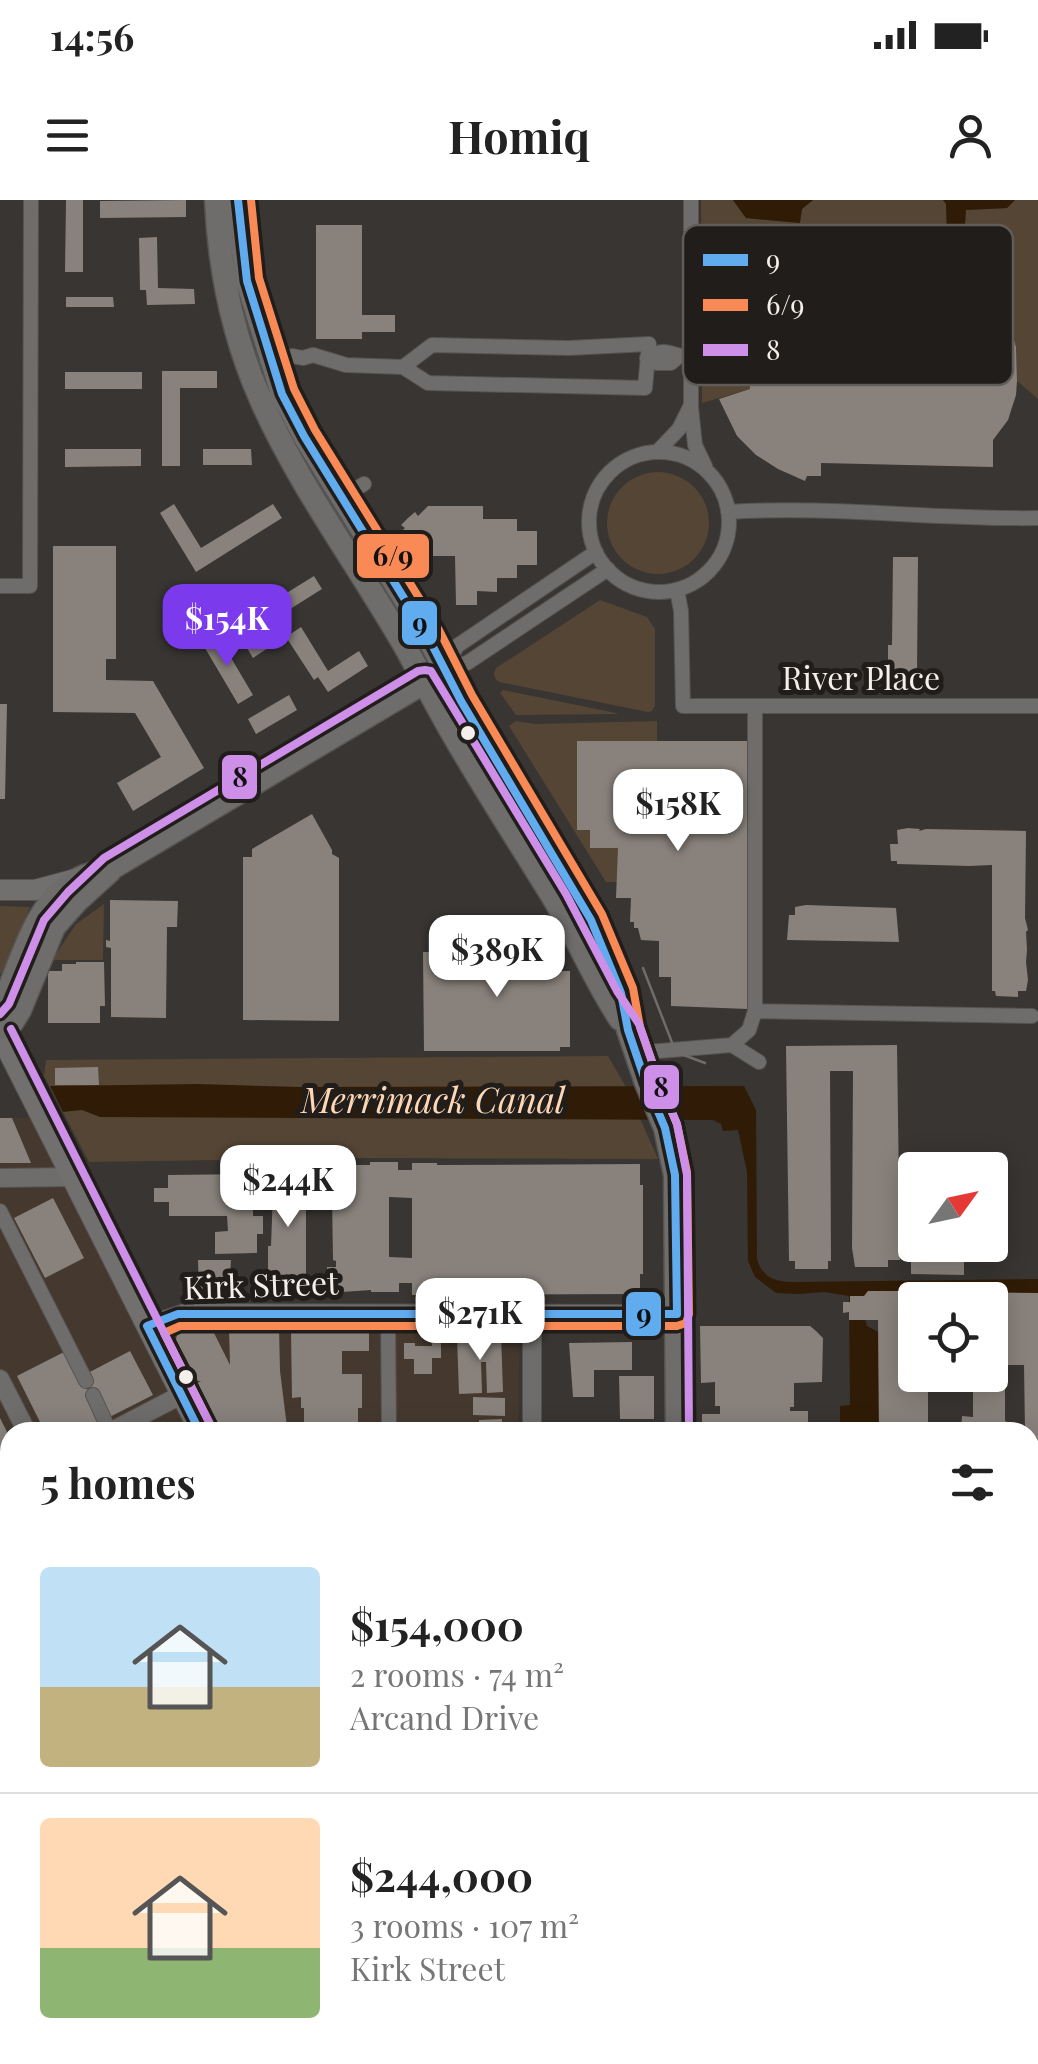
<!DOCTYPE html>
<meta charset="utf-8">
<style>
:root{--surface:#fff;--page:#f6f6f6;--text:#222;--muted:#767676;--line:#e0e0e0;--accent:#7c3aed}
body{margin:0;font-family:"Playfair Display",serif;background:var(--page);color:var(--text);height:100vh;display:flex;flex-direction:column;font-size:38px;white-space:nowrap}
*{box-sizing:border-box;margin:0}
p{font-size:32px;color:var(--muted)}
.icon{flex:none;width:55px;height:55px;fill:none;stroke:currentColor;stroke-width:2;stroke-linecap:round;stroke-linejoin:round}
.map{position:relative;flex:1;overflow:hidden}
.drawer{position:absolute;left:0px;top:1222px;width:1040px;height:642px;display:flex;flex-direction:column;background:var(--surface);border-radius:30px 30px 0 0;box-shadow:0 5px 25px #0003}
.drawer>*{flex:none}
.needle{width:65px;rotate:57deg}
.buttons{position:absolute;left:898px;top:952px;display:grid;gap:20px}
.buttons a{display:grid;place-items:center;width:110px;height:110px;border-radius:10px;background:var(--surface);box-shadow:0 5px 25px #0003;font-size:50px}
.price{position:absolute;translate:-50% -85px;padding:0 22px;border-radius:20px;background:#fff;color:#222;font-size:32px;line-height:65px;filter:drop-shadow(0 2px 5px #0008)}
.price::after{content:'';position:absolute;left:50%;top:60px;width:30px;height:22px;margin-left:-15px;background:inherit;clip-path:polygon(0 0,100% 0,50% 100%)}
.price.active{background:var(--accent);color:#fff}
ul{padding:0;list-style:none}
li{display:flex;align-items:center;gap:30px;height:250px;padding:0 40px}
li+li{border-top:2px solid var(--line)}
li span{display:grid;place-items:center;flex:none;width:280px;height:200px;border-radius:10px;color:#555}
li>.icon{margin-inline-start:auto}
span .icon{width:120px;height:120px;fill:#fffc;stroke-width:1}
li b{font-size:42px}
h2{display:flex;justify-content:space-between;align-items:center;height:120px;padding:0 40px;font-size:42px}
.status{display:flex;justify-content:space-between;align-items:center;height:70px;padding:0 50px;background:var(--surface);direction:ltr}
.status svg{height:28px;fill:currentColor}
header{display:flex;justify-content:space-between;align-items:center;height:130px;padding:0 40px;background:var(--surface);font-size:45px;font-weight:700}
.map>svg:first-child{display:block}
</style>
<div class="status"><b>14:56</b><svg viewBox="0 0 49 12"><path d="M0 12V9h3v3zM5 12V6h3v6zM10 12V3h3v9zM15 12V0h3v12zM26 1h20v11H26zM47 4h2v5h-2z"/></svg></div>
<header><svg class="icon" aria-label="menu" viewBox="0 0 24 24"><path d="M4 6h16M4 12h16M4 18h16"/></svg>Homiq<svg class="icon" aria-label="person" viewBox="0 0 24 24"><circle cx="12" cy="8" r="4"/><path d="M4 21q1-7 8-7t8 7"/></svg></header>
<div class="map">
<svg width="1038" height="1864" viewBox="0 0 1038 1864">
<rect width="100%" height="100%" fill="#383532"/>
<path fill="#45392f" d="M0 918H40L150 1134 182 1122 520 1123 518 1232H10V1522L0 1502Z"/>
<path fill="#554535" d="M701 0H733L746 18 799 23 802 9 813 0H943L946 4 948 37 964 36 966 10 1007 8 1015 0H1038V199L1017 181 1016 147 1007 117 994 100 993 75H822L775 73 774 100 758 120 751 145 748 162 750 189 702 203Z
M607 323a51 51 0 1 1 102 0a51 51 0 1 1-102 0Z
M600 400 647 417 655 429V506L652 511 648 512 499 482 495 478 494 473 496 468Z
M503 490 616 513 618 514 516 515 500 493Z
M516 521 536 524 657 521V541H577V629L590 630V648H618V682H606L509 526Z
M104 704 103 760H52L76 724Z
M0 706 30 707 5 772 0 774Z
M608 856 626 887 658 959 349 958 89 962 44 876 46 860Z"/>
<path fill="#301c06" d="M733 0H813L802 9 800 23 746 18Z
M943 0H1015L1007 8 966 10 964 36 947 37 946 4Z
M198 884 301 887 744 886 756 910 757 1059C763 1080 778 1082 797 1082L1038 1079V1094L866 1095 860 1102 867 1126 878 1132 879 1232H840V1206L850 1205 849 1096 824 1092 799 1094 776 1093 755 1077 748 1061 747 972 738 930 723 931 721 924 713 920 100 917 82 910 63 912 50 886Z
M34 1855H811L793 1864H45Z"/>
<path fill="#89827c" fill-rule="evenodd" d="M66 0H83V72H65Z
M186 0V17L100 18V1Z
M316 25H362V115H395V132H362V139H316Z
M157 37 158 88 194 89 195 104 147 105 146 90H140L139 38Z
M774 73 822 75H994V100L1007 117 1016 147 1017 181 1016 195 1008 220 993 240V267L821 263V276H807L805 281 778 269 756 255 737 236 719 199 750 189 748 162 751 145 758 120 774 100Z
M66 97H113L114 107H66Z
M162 171H217V188H180V266H162Z
M65 172H142V189H65Z
M65 249H141V266L65 267Z
M203 249H251L252 265H203Z
M174 304 201 348 273 304 282 318 196 372 160 313Z
M428 306H483V319H517V331H537V365H517V378H497V392L477 391V405H456L455 356H426L401 332 405 328 401 325 408 318 415 312 418 316Z
M53 346H116V459H106V480L153 481 204 568 133 611 117 583 161 557 135 513 53 512Z
M893 357H918L917 474H888V445H892Z
M314 376 322 389 260 428 271 446 253 458 242 440 238 442 230 428Z
M301 427 328 471 359 451 368 466 328 492 318 477 314 480 286 437Z
M217 434 253 495 238 504 202 443Z
M289 495 297 510 256 534 248 519Z
M0 504H7L5 599H0Z
M577 541H749L748 809 671 806V777H659V741L641 740 638 728H634V722H630L631 698H616L618 648H590V630H577Z
M312 614 332 650V654L339 658V821L243 820V657H252V649Z
M908 628 920 629 919 631 926 629 1026 631 1025 718 1028 730 1026 732 1027 750 1026 762 1028 780 1026 791H1018V797L996 796 995 791H992V665L969 666 897 664V661H891L890 644H898L897 630Z
M110 700 178 701 177 727H167L166 818 111 817V748L106 747V740L110 741Z
M806 705 896 708 899 742 787 740 789 715H795V707Z
M494 742H560V765H557V771H570V847H560V851H424L423 752 494 753Z
M76 762H104L105 806H100V823H48V771H62V764H76Z
M897 845 900 1060H888V1067H855L852 1048 853 871H830L831 1061H828V1069H795V1061H789L786 846Z
M98 867 99 885H55V868Z
M0 918H12L31 963H0Z
M354 962V965H370V962H398V970H412V963H437V965L640 964V985H643V1074H640V1094L412 1095V1083H399V1092H371V1090L327 1093V1067H336V1061L333 1060 332 996H335V987H327L326 963ZM389 997 412 998V1058L389 1057Z
M274 964H306V1093H276V1089H268V1046H271Z
M254 974V984L260 990 261 1000 253 1007V1016H263V1034H257V1053L215 1054V1032L228 1031 227 1016H169V1002H154V988H168V975Z
M53 998 84 1058 45 1078 14 1018Z
M911 1058H964V1075L911 1074Z
M198 1060H231L229 1091H199Z
M868 1091H950L951 1100H915V1175H928V1232H879L878 1120H849V1112L843 1113V1102H850V1096H864Z
M957 1092 1038 1093V1426L1030 1427V1410H1032L1030 1368 1033 1367 1034 1340 1030 1232H1025L1024 1165H1005V1221L1007 1222V1232H961L962 1216 973 1217V1175H990V1100H957Z
M700 1126H810L816 1131 823 1138 822 1182 794 1183V1207H790V1211H808V1232H702V1214H720V1206H715V1182L701 1183Z
M229 1128H279L280 1171 287 1227 290 1232H221L196 1184 201 1181H198L176 1140 177 1134 183 1129H212L230 1165Z
M291 1131H369V1151H342V1174H362V1208H358V1232H304V1208H301V1197L292 1198Z
M501 1134 503 1192 487 1193 486 1162H481L482 1193 459 1194 457 1136Z
M632 1142V1170H594V1197H573L569 1143Z
M404 1143H415V1146H432V1143H441V1158H432V1174H414V1159H404Z
M130 1151 153 1195 80 1232H45L17 1176 64 1152 86 1174Z
M619 1176H654V1219H620Z
M473 1197 505 1198V1216L473 1215Z
M0 1218 10 1238V1264L0 1269Z
M502 1219V1232H456V1226H479V1220Z
M10 1303V1361L0 1342V1308Z
M0 1365 10 1385V1507L0 1487Z
M1030 1521H1038V1580H1030Z
M1030 1588H1038V1643H1030Z
M10 1646V1698L5 1689 0 1691V1651Z
M1030 1658 1038 1659V1699H1030Z
M0 1839 10 1851V1855H14L24 1864H0Z
M1030 1852H1038V1864H971V1855H1030Z"/>
<g fill="none" stroke-linecap="round" stroke-linejoin="round">
<defs>
<path id="minor" d="M691 0V207L695 245 705 266
M647 158C667 146 670 155 689 158
M647 158 657 163H671L679 156
M267 161 292 156 303 158 313 155 346 165 403 167 428 183 645 188 649 144 569 148 432 145 403 167
M657 252 679 229 690 207
M589 322a70 70 0 1 1 140 0a70 70 0 1 1-140 0Z
M339 299 364 284
M728 312C832 305 935 320 1038 318
M0 386H30L31 0
M677 390 681 411 683 506H1038
M444 469 457 446 596 352
M444 469 467 463 608 369
M755 811 1032 816
M732 845 759 862
M635 853 732 845 749 830 755 811V506
M0 1011 86 1181
M388 1113 389 1232
M93 1195 110 1232
M815 1855 817 1864
M943 1855V1864"/>
<path id="tertiary" d="M0 978 73 977
M147 1126 185 1113 677 1114
M0 1179 27 1232
M110 1232 181 1195
M532 1232V1114
M0 1288 10 1283"/>
<path id="secondary" d="M0 690H35L76 679
M0 835 200 1232
M0 1526 10 1546
M0 1784 10 1778
M462 1855 465 1864"/>
<path id="primary" d="M216 0C219 68 233 137 261 200 300 288 359 366 407 450 424 481 440 513 458 543 489 596 522 647 554 699 577 738 595 781 620 819
M238 0 239 24 247 81 282 194 304 236 428 437 461 501 560 667 591 720 621 793 628 830 646 883 665 928 675 975 677 1232
M0 809C22 765 32 700 82 677 91 673 102 671 112 668L435 476
M0 828 12 823 20 810 54 727 77 701 110 671
M1030 1721H1038"/>
</defs>
<use href="#minor" stroke="#555350" stroke-width="16"/>
<use href="#tertiary" stroke="#555350" stroke-width="20"/>
<use href="#secondary" stroke="#555350" stroke-width="22"/>
<use href="#primary" stroke="#555350" stroke-width="25"/>
<use href="#minor" stroke="#6f6d6c" stroke-width="14"/>
<use href="#tertiary" stroke="#6f6d6c" stroke-width="18"/>
<use href="#secondary" stroke="#72706e" stroke-width="20"/>
<use href="#primary" stroke="#6f6d6c" stroke-width="22"/>
<path stroke="#6f6c6b" stroke-width="2.5" d="M643 768 673 845 681 854 705 863"/>
<defs>
<path id="bus-1" d="M200 1232 147 1126 178 1114H677L675 975 665 928 646 883 628 830 621 793 591 720 461 501 428 437 304 236 282 194 247 81 238 0"/>
<path id="bus-2" d="M211 1226 164 1133 180 1126H677L686 1123 689 1114 687 972 677 924 658 879 640 827 633 788 602 714 472 495 439 430 315 230 294 189 259 78 251 0"/>
<path id="bus-3" d="M0 814 9 804 44 720 68 692 104 658 418 471 425 470 431 471 566 694 617 791 639 824 658 879 677 924 687 975 689 1232
M11 829 211 1226"/>
</defs>
<use href="#bus-1" stroke="#201d1a" stroke-width="15"/>
<use href="#bus-2" stroke="#201d1a" stroke-width="15"/>
<use href="#bus-3" stroke="#201d1a" stroke-width="15"/>
<use href="#bus-1" stroke="#60acee" stroke-width="8"/>
<use href="#bus-2" stroke="#f98a56" stroke-width="8"/>
<use href="#bus-3" stroke="#ce8fe9" stroke-width="8"/>
</g>
<g fill="#f4efeb" stroke="#201d1a" stroke-width="4">
<circle cx="468" cy="533" r="9"/>
<circle cx="186" cy="1177" r="9"/>
</g>
<g text-anchor="middle" stroke-width="10" stroke-linejoin="round" paint-order="stroke">
<g font-size="32" fill="#f4efeb" stroke="#201d1a">
<text x="861" y="490">River Place</text>
<text transform="translate(261 1086) rotate(-2)" y="11">Kirk Street</text>
</g>
<g font-size="35" font-style="italic" fill="#ffd7b4" stroke="#201d1a">
<text x="433" y="913">Merrimack Canal</text>
</g>
</g>
<rect x="683" y="25" width="330" height="160" rx="15" fill="#201d1a" stroke="#605c59" stroke-width="2.5"/>
<rect x="703" y="54" width="45" height="12" fill="#60acee"/>
<rect x="703" y="99" width="45" height="12" fill="#f98a56"/>
<rect x="703" y="144" width="45" height="12" fill="#ce8fe9"/>
<g font-size="28" fill="#f4efeb">
<text x="766" y="70">9</text>
<text x="766" y="115">6/9</text>
<text x="766" y="160">8</text>
</g>
<g stroke="#201d1a" stroke-width="4">
<rect x="355" y="332" width="76" height="48" rx="10" fill="#f98a56"/>
<rect x="400" y="399" width="39" height="48" rx="10" fill="#60acee"/>
<rect x="220" y="553" width="39" height="48" rx="10" fill="#ce8fe9"/>
<rect x="642" y="863" width="39" height="48" rx="10" fill="#ce8fe9"/>
<rect x="624" y="1090" width="39" height="48" rx="10" fill="#60acee"/>
</g>
<g font-size="28" text-anchor="middle" font-weight="bold" fill="#111">
<text x="393" y="366">6/9</text>
<text x="420" y="433">9</text>
<text x="240" y="587">8</text>
<text x="661" y="897">8</text>
<text x="644" y="1124">9</text>
</g>
</svg>
<div class="buttons">
<a><svg class="needle" viewBox="-14 -14 28 28"><path d="M0-13l5 13h-10z" fill="#e53935"/><path d="M0 13l5-13h-10z" fill="#767676"/></svg></a>
<a><svg class="icon" aria-label="locate" viewBox="0 0 24 24"><circle cx="12" cy="12" r="6"/><path d="M12 2v4M12 18v4M2 12h4M18 12h4"/></svg></a>
</div>
<b class="price active" style="left:227px;top:469px">$154K</b>
<b class="price" style="left:678px;top:654px">$158K</b>
<b class="price" style="left:497px;top:800px">$389K</b>
<b class="price" style="left:288px;top:1030px">$244K</b>
<b class="price" style="left:480px;top:1163px">$271K</b>
<section class="drawer">
<h2>5 homes<svg class="icon" aria-label="filters" viewBox="0 0 24 24"><path d="M4 7h16M4 17h16"/><circle cx="9" cy="7" r="2"/><circle cx="15" cy="17" r="2"/></svg></h2>
<ul>
<li><span style="background:linear-gradient(#bfe0f5 60%,#c2b280 0)"><svg class="icon" aria-label="home" viewBox="0 0 24 24"><path d="M3 11l9-7 9 7M6 9v11h12V9"/></svg></span><div><b>$154,000</b><p>2 rooms · 74 m²</p><p>Arcand Drive</p></div></li>
<li><span style="background:linear-gradient(#ffd9b3 65%,#8fb573 0)"><svg class="icon" aria-label="home" viewBox="0 0 24 24"><path d="M3 11l9-7 9 7M6 9v11h12V9"/></svg></span><div><b>$244,000</b><p>3 rooms · 107 m²</p><p>Kirk Street</p></div></li>
</ul>
</section>
</div>
